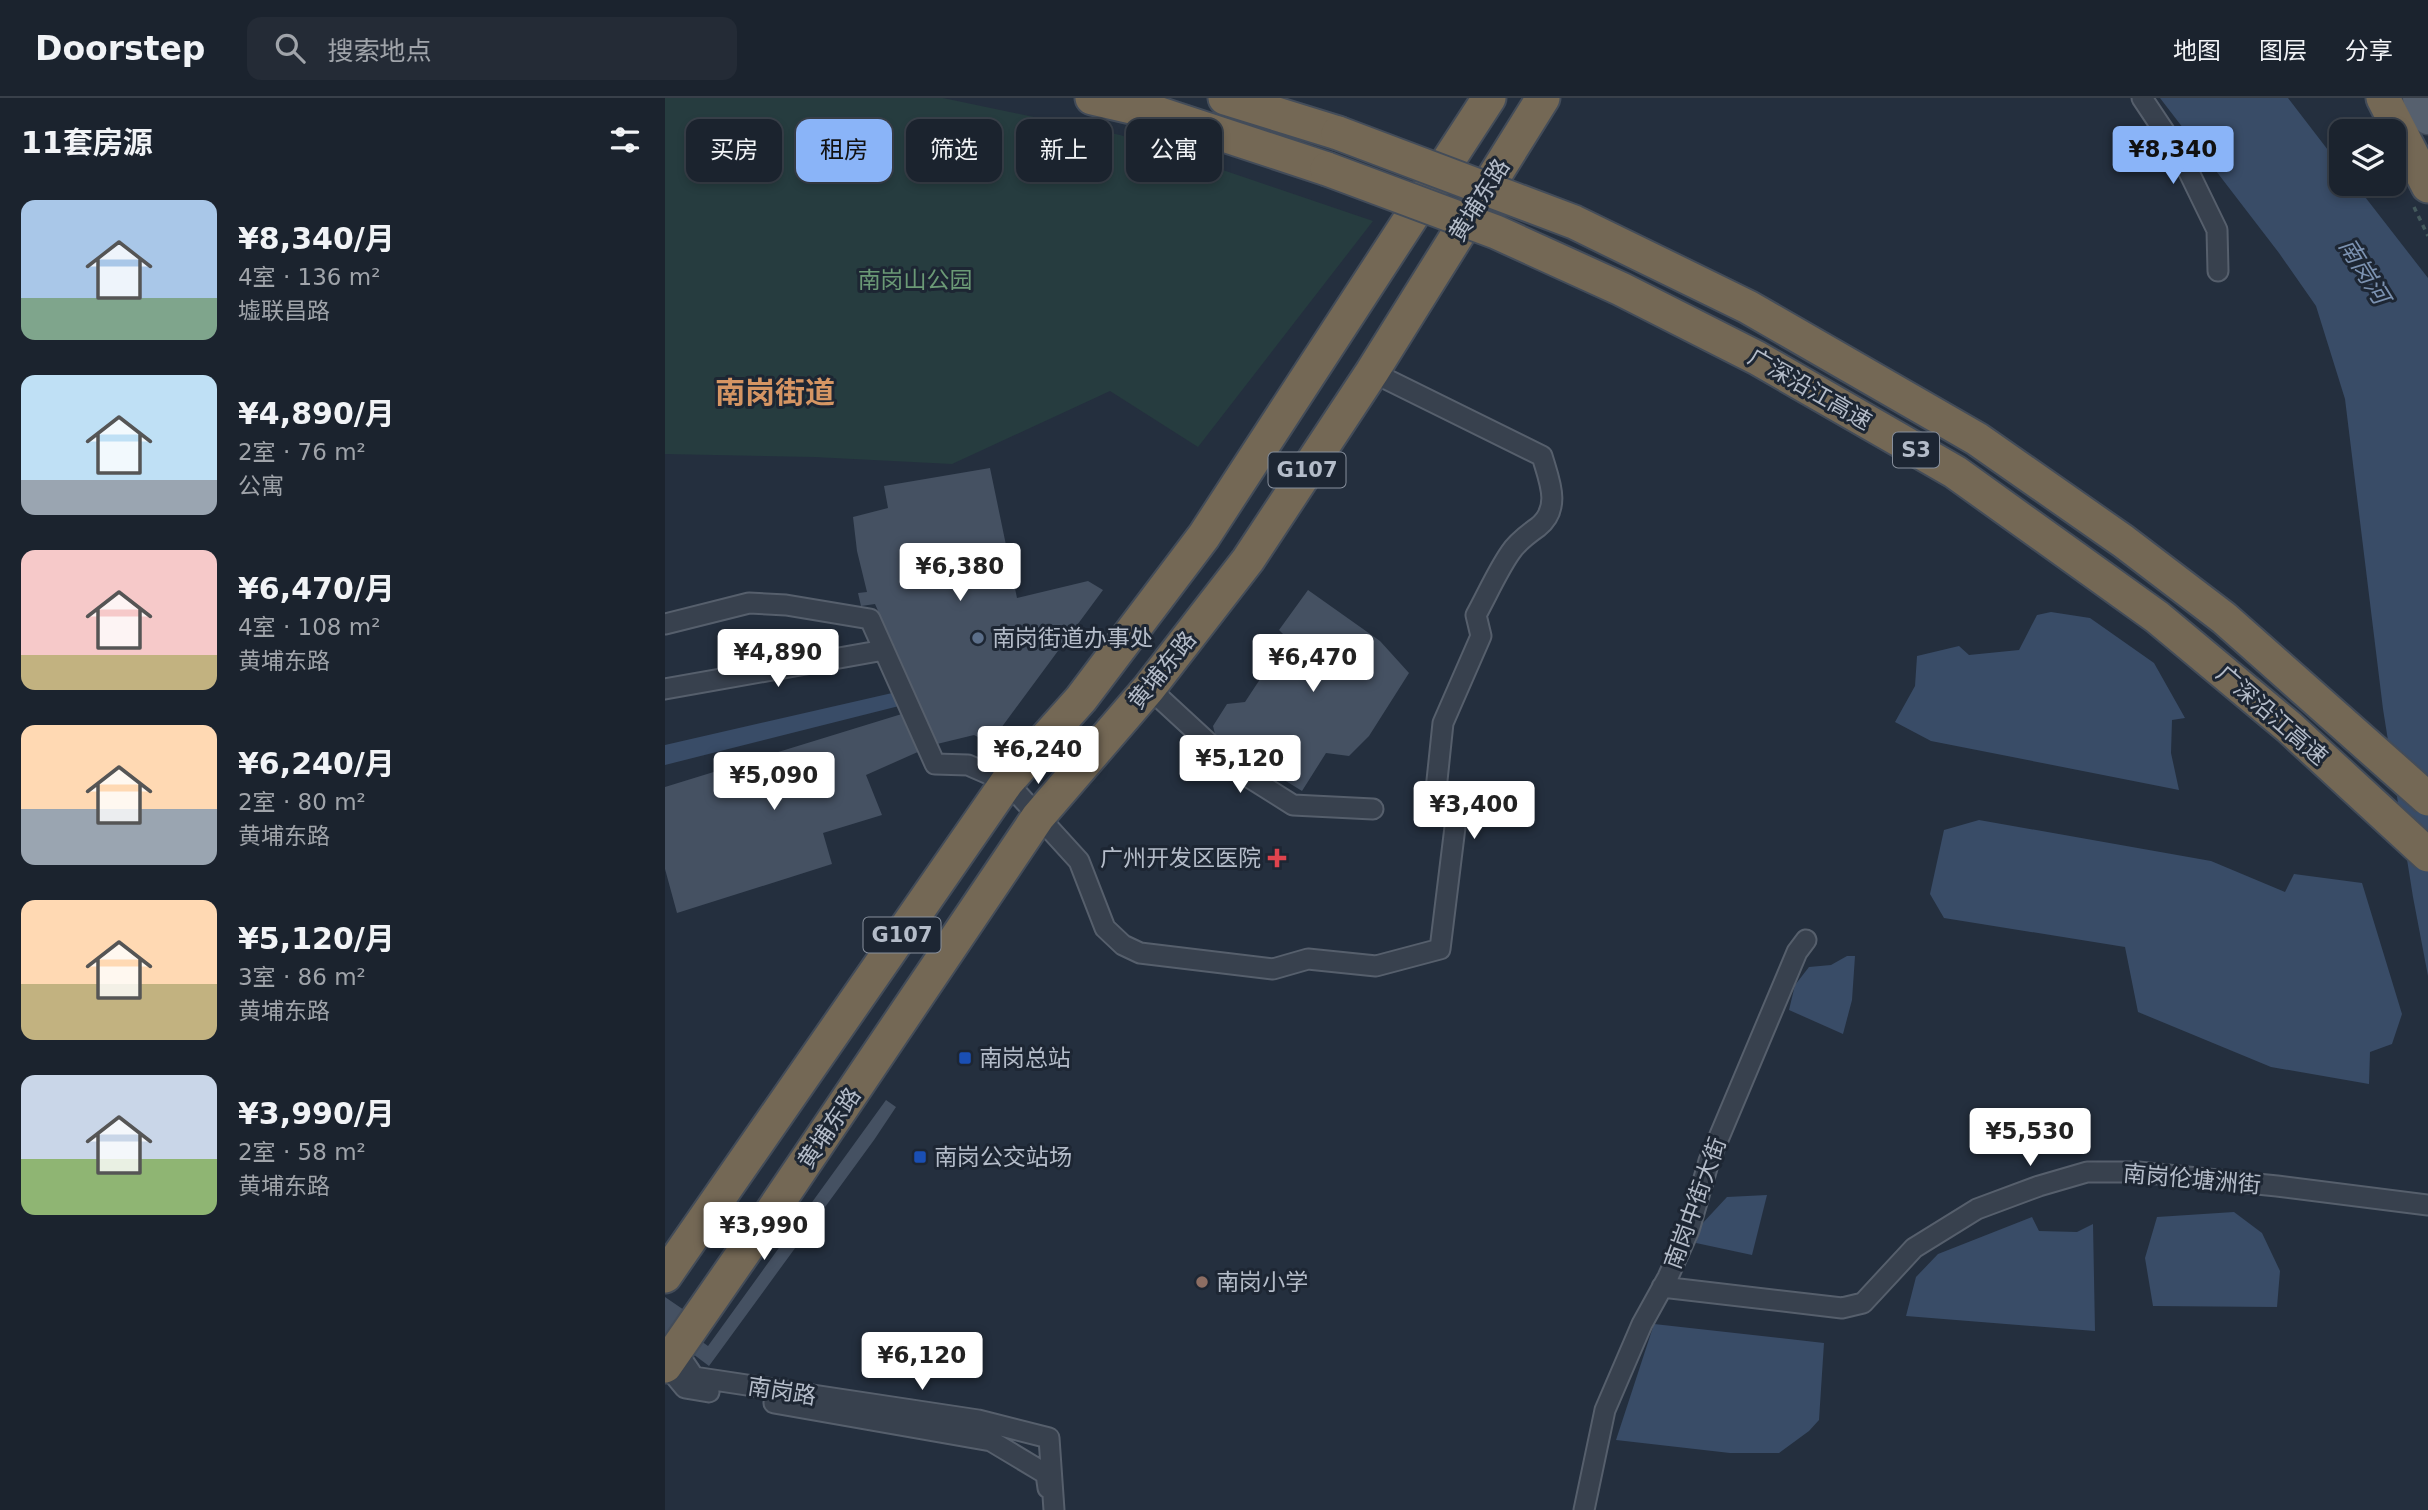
<!DOCTYPE html>
<html lang="zh">
<meta charset="utf-8">
<style>
:root{--surface:#1b232e;--page:#242b36;--text:#f1f3f6;--muted:#a0a4aa;--line:#39404a;--accent:#8ab4f8}
body{margin:0;font-family:"DejaVu Sans","Noto Sans SC",sans-serif;background:var(--page);color:var(--text);height:100vh;display:flex;flex-direction:column;font-size:26px;white-space:nowrap}
*{box-sizing:border-box;margin:0}
p{font-size:23px;color:var(--muted)}
.icon{flex:none;width:38px;height:38px;fill:none;stroke:currentColor;stroke-width:2;stroke-linecap:round;stroke-linejoin:round}
.map{position:relative;flex:1;overflow:hidden}
.details{display:flex;flex-direction:column;background:var(--surface);width:665px}
.details>*{flex:none}
.top-card{position:absolute;left:21px;top:21px;width:665px;height:63px;display:flex;gap:14px}
.tools{position:absolute;left:1664px;top:21px;display:grid;gap:14px}
.tools a{display:grid;place-items:center;width:77px;height:77px;border-radius:14px;background:var(--surface);box-shadow:0 4px 10px #0003,0 0 0 2px var(--line);font-size:35px}
.price{position:absolute;translate:-50% -60px;padding:0 16px;border-radius:7px;background:#fff;color:#222;font-size:23px;line-height:46px;filter:drop-shadow(0 2px 4px #0008)}
.price::after{content:'';position:absolute;left:50%;top:42px;width:21px;height:16px;margin-left:-10px;background:inherit;clip-path:polygon(0 0,100% 0,50% 100%)}
.price.current{background:var(--accent);color:#111}
ul{padding:0;list-style:none}
li{display:flex;align-items:center;gap:21px;height:175px;padding:0 21px}
li span{display:grid;place-items:center;flex:none;width:196px;height:140px;border-radius:14px;color:#555}
li>.icon{margin-inline-start:auto}
span .icon{width:84px;height:84px;fill:#fffc;stroke-width:1}
li b{font-size:30px}
h2{display:flex;justify-content:space-between;align-items:center;height:84px;padding:0 21px;font-size:30px}
.chip{padding:0 24px;border-radius:14px;background:var(--surface);box-shadow:0 4px 10px #0003,0 0 0 2px var(--line);font-size:24px;line-height:63px}
.chip.current{background:var(--accent);color:#111}
header{display:flex;align-items:center;gap:42px;box-sizing:border-box;height:98px;padding:0 35px;background:var(--surface);border-bottom:2px solid var(--line)}
header strong{font-size:33px}
nav{display:flex;gap:38px;margin-inline-start:auto;font-size:24px}
.search{width:490px;height:63px;background:var(--page);display:flex;align-items:center;gap:18px;box-sizing:border-box;padding:0 24px;border-radius:14px;color:var(--muted);font-size:26px}
main{display:flex;flex:1;min-height:0}
.map>svg:first-child{display:block}
</style>
<header>
<strong>Doorstep</strong>
<div class="search"><svg class="icon" aria-label="search" viewBox="0 0 24 24"><circle cx="10" cy="10" r="6"/><path d="M15 15l6 6"/></svg>搜索地点</div>
<nav><a>地图</a><a>图层</a><a>分享</a></nav>
</header>
<main>
<section class="details">
<h2>11套房源<svg class="icon" aria-label="filters" viewBox="0 0 24 24"><path d="M4 7h16M4 17h16"/><circle cx="9" cy="7" r="2"/><circle cx="15" cy="17" r="2"/></svg></h2>
<ul>
<li><span style="background:linear-gradient(#a9c7e8 70%,#7fa58c 0)"><svg class="icon" aria-label="home" viewBox="0 0 24 24"><path d="M3 11l9-7 9 7M6 9v11h12V9"/></svg></span><div><b>¥8,340/月</b><p>4室 · 136 m²</p><p>墟联昌路</p></div></li>
<li><span style="background:linear-gradient(#bfe0f5 75%,#9aa5b1 0)"><svg class="icon" aria-label="home" viewBox="0 0 24 24"><path d="M3 11l9-7 9 7M6 9v11h12V9"/></svg></span><div><b>¥4,890/月</b><p>2室 · 76 m²</p><p>公寓</p></div></li>
<li><span style="background:linear-gradient(#f6c9c9 75%,#c2b280 0)"><svg class="icon" aria-label="home" viewBox="0 0 24 24"><path d="M3 11l9-7 9 7M6 9v11h12V9"/></svg></span><div><b>¥6,470/月</b><p>4室 · 108 m²</p><p>黄埔东路</p></div></li>
<li><span style="background:linear-gradient(#ffd9b3 60%,#9aa5b1 0)"><svg class="icon" aria-label="home" viewBox="0 0 24 24"><path d="M3 11l9-7 9 7M6 9v11h12V9"/></svg></span><div><b>¥6,240/月</b><p>2室 · 80 m²</p><p>黄埔东路</p></div></li>
<li><span style="background:linear-gradient(#ffd9b3 60%,#c2b280 0)"><svg class="icon" aria-label="home" viewBox="0 0 24 24"><path d="M3 11l9-7 9 7M6 9v11h12V9"/></svg></span><div><b>¥5,120/月</b><p>3室 · 86 m²</p><p>黄埔东路</p></div></li>
<li><span style="background:linear-gradient(#c9d6e8 60%,#8fb573 0)"><svg class="icon" aria-label="home" viewBox="0 0 24 24"><path d="M3 11l9-7 9 7M6 9v11h12V9"/></svg></span><div><b>¥3,990/月</b><p>2室 · 58 m²</p><p>黄埔东路</p></div></li>
</ul>
</section>
<div class="map">
<svg width="1763" height="1412" viewBox="0 0 1763 1412">
<rect width="100%" height="100%" fill="#242f3e"/>
<path fill="#263c3f" d="M0 0H278L455 37 708 123 533 349 445 293 287 366 149 359 0 356Z"/>
<path fill="#394c67" d="M1495 0H1623L1676 69V86H1690L1763 180V878L1748 799 1718 611 1680 301 1651 208 1614 155Z
M1386 514 1425 520 1489 565 1520 620 1507 622 1506 655 1514 692 1266 643 1230 624 1250 588 1252 558 1294 548 1304 557 1354 552 1372 517Z
M236 593 242 606 0 667V647Z
M1314 722 1546 763 1620 794 1629 776 1697 785 1737 916 1727 946 1705 954 1704 986 1606 969 1473 914 1460 849 1279 820 1265 796 1279 732Z
M1182 858H1190L1187 902 1178 936 1124 912 1130 887 1144 869 1166 867Z
M1102 1097 1087 1157 1031 1145 1035 1128 1062 1099Z
M1569 1114 1597 1135 1615 1173 1612 1209 1488 1208 1480 1160 1492 1119Z
M1367 1119 1374 1133 1412 1134 1428 1126 1430 1233 1241 1218 1251 1179 1273 1156Z
M989 1226 1159 1245 1154 1322 1144 1333 1114 1355H1065L951 1342Z"/>
<path fill="#455162" d="M325 370 352 500 423 483 438 492 325 645 309 637 272 646 210 506 196 508 193 495 202 494 192 453 188 419 223 410 219 388Z
M643 492 715 543 744 575 704 638 684 658 661 655 637 693 551 640 548 628 562 606 580 604 605 566 598 561 618 536 614 532Z
M240 615 255 653 201 677 217 717 158 735 167 766 12 815 0 771V689Z
M221 1002 231 1009 209 1042 44 1268 20 1250 0 1277V1199L38 1225 29 1238 43 1248Z"/>
<g fill="none" stroke-linecap="round" stroke-linejoin="round">
<defs>
<path id="street" d="M1477 0 1517 60 1552 132 1553 173
M0 526 84 505 121 507 205 521 270 666 303 667 342 684 414 763 440 830 458 847 475 855 608 871 643 861 711 868 775 851 791 721 771 692 778 625 816 538 811 517C822 497 832 474 845 455 852 444 863 436 873 429 897 410 884 382 877 358L707 274
M484 590 574 673 628 707 708 711
M0 591 219 552
M997 1189 1177 1210 1198 1205 1249 1150 1312 1111 1374 1088 1422 1074H1473L1612 1088 1763 1107
M16 1247 12 1254 29 1279 313 1322 384 1340 389 1412
M1 1267 20 1290 44 1294
M109 1305 326 1343 381 1376 383 1390
M919 1412 940 1312 977 1226 1003 1179 1024 1132 1044 1063 1132 854 1141 842"/>
<path id="primary" d="M1753 0 1763 21"/>
<path id="highway" d="M427 0 492 15 662 71
M560 0 673 35
M1718 0 1763 88
M0 1178 342 684 416 601 539 438 824 0
M0 1268 104 1118 373 719 484 590 583 462 707 274 878 0"/>
</defs>
<use href="#street" stroke="#565f6c" stroke-width="23"/>
<use href="#primary" stroke="#414a57" stroke-width="33"/>
<use href="#highway" stroke="#434c59" stroke-width="37"/>
<path stroke="#44595c" stroke-width="3.5" stroke-dasharray="5 5" stroke-linecap="butt" d="M1749 109 1763 138"/>
<use href="#street" stroke="#38414e" stroke-width="19"/>
<use href="#primary" stroke="#56606e" stroke-width="30"/>
<use href="#highway" stroke="#746855" stroke-width="33"/>
<defs>
<path id="highway-bridge" d="M673 35 909 124 1083 209 1312 341 1458 443 1559 520 1763 701
M662 71 831 134 956 191 1092 260 1290 374 1492 519 1624 629 1763 757"/>
</defs>
<use href="#highway-bridge" stroke="#434c59" stroke-width="37" stroke-linecap="butt"/>
<use href="#highway-bridge" stroke="#746855" stroke-width="33"/>
</g>
<circle fill="#5c6f8a" stroke="#1d2633" stroke-width="2.5" cx="313" cy="540" r="7"/>
<path fill="#e0444e" stroke="#1d2633" stroke-width="2.5" d="M608.5 749.5h7v7h7v7h-7v7h-7v-7h-7v-7h7z"/>
<g fill="#1a4fb4" stroke="#1d2633" stroke-width="2.5">
<rect x="293" y="953" width="14" height="14" rx="3.5"/>
<rect x="248" y="1052" width="14" height="14" rx="3.5"/>
</g>
<circle fill="#8d6e63" stroke="#1d2633" stroke-width="2.5" cx="537" cy="1184" r="7"/>
<g text-anchor="middle" stroke-width="6" stroke-linejoin="round" paint-order="stroke">
<g fill="#1d2633" stroke="#878f9c" stroke-width="2">
<rect x="1228" y="334.5" width="46" height="35" rx="5"/>
<rect x="603.5" y="354.5" width="77" height="35" rx="5"/>
<rect x="198.5" y="819.5" width="77" height="35" rx="5"/>
</g>
<g font-size="21" font-weight="bold" fill="#b4bcc9">
<text x="1251" y="359">S3</text>
<text x="642" y="379">G107</text>
<text x="237" y="844">G107</text>
</g>
<g font-size="23" fill="#b4bcc9" stroke="#1d2633">
<text transform="translate(814 102) rotate(-58)" y="8">黄埔东路</text>
<text transform="translate(1145 291) rotate(30)" y="8">广深沿江高速</text>
<text transform="translate(497 572) rotate(-51)" y="8">黄埔东路</text>
<text transform="translate(1607 617) rotate(41)" y="8">广深沿江高速</text>
<text transform="translate(164 1030) rotate(-56)" y="8">黄埔东路</text>
<text transform="translate(1527 1081) rotate(5)" y="8">南岗伦塘洲街</text>
<text transform="translate(1030 1105) rotate(-70)" y="8">南岗中街大街</text>
<text transform="translate(117 1293) rotate(9)" y="8">南岗路</text>
</g>
<g font-size="23" fill="#6b9a76" stroke="#1d2633">
<text x="250" y="190">南岗山公园</text>
</g>
<g font-size="23" fill="#b4bcc9" stroke="#1d2633" text-anchor="start">
<text x="327" y="548">南岗街道办事处</text>
<text x="596" y="768" text-anchor="end">广州开发区医院</text>
<text x="314" y="968">南岗总站</text>
<text x="269" y="1067">南岗公交站场</text>
<text x="551" y="1192">南岗小学</text>
</g>
<g font-size="24" font-style="italic" fill="#7c92b1" stroke="#1d2633">
<text transform="translate(1699 173) rotate(58)" y="8">南岗河</text>
</g>
<g font-size="30" font-weight="bold" fill="#d59563" stroke="#1d2633">
<text x="110" y="305">南岗街道</text>
</g>
</g>
</svg>
<div class="tools">
<a><svg class="icon" aria-label="layers" viewBox="0 0 24 24"><path d="M12 4l9 5-9 5-9-5zM3 14l9 5 9-5"/></svg></a>
</div>
<b class="price current" style="left:1508px;top:88px">¥8,340</b>
<b class="price" style="left:295px;top:505px">¥6,380</b>
<b class="price" style="left:113px;top:591px">¥4,890</b>
<b class="price" style="left:648px;top:596px">¥6,470</b>
<b class="price" style="left:373px;top:688px">¥6,240</b>
<b class="price" style="left:575px;top:697px">¥5,120</b>
<b class="price" style="left:109px;top:714px">¥5,090</b>
<b class="price" style="left:809px;top:743px">¥3,400</b>
<b class="price" style="left:1365px;top:1070px">¥5,530</b>
<b class="price" style="left:99px;top:1164px">¥3,990</b>
<b class="price" style="left:257px;top:1294px">¥6,120</b>
<div class="top-card">
<a class="chip">买房</a>
<a class="chip current">租房</a>
<a class="chip">筛选</a>
<a class="chip">新上</a>
<a class="chip">公寓</a>
</div>
</div>
</main>
